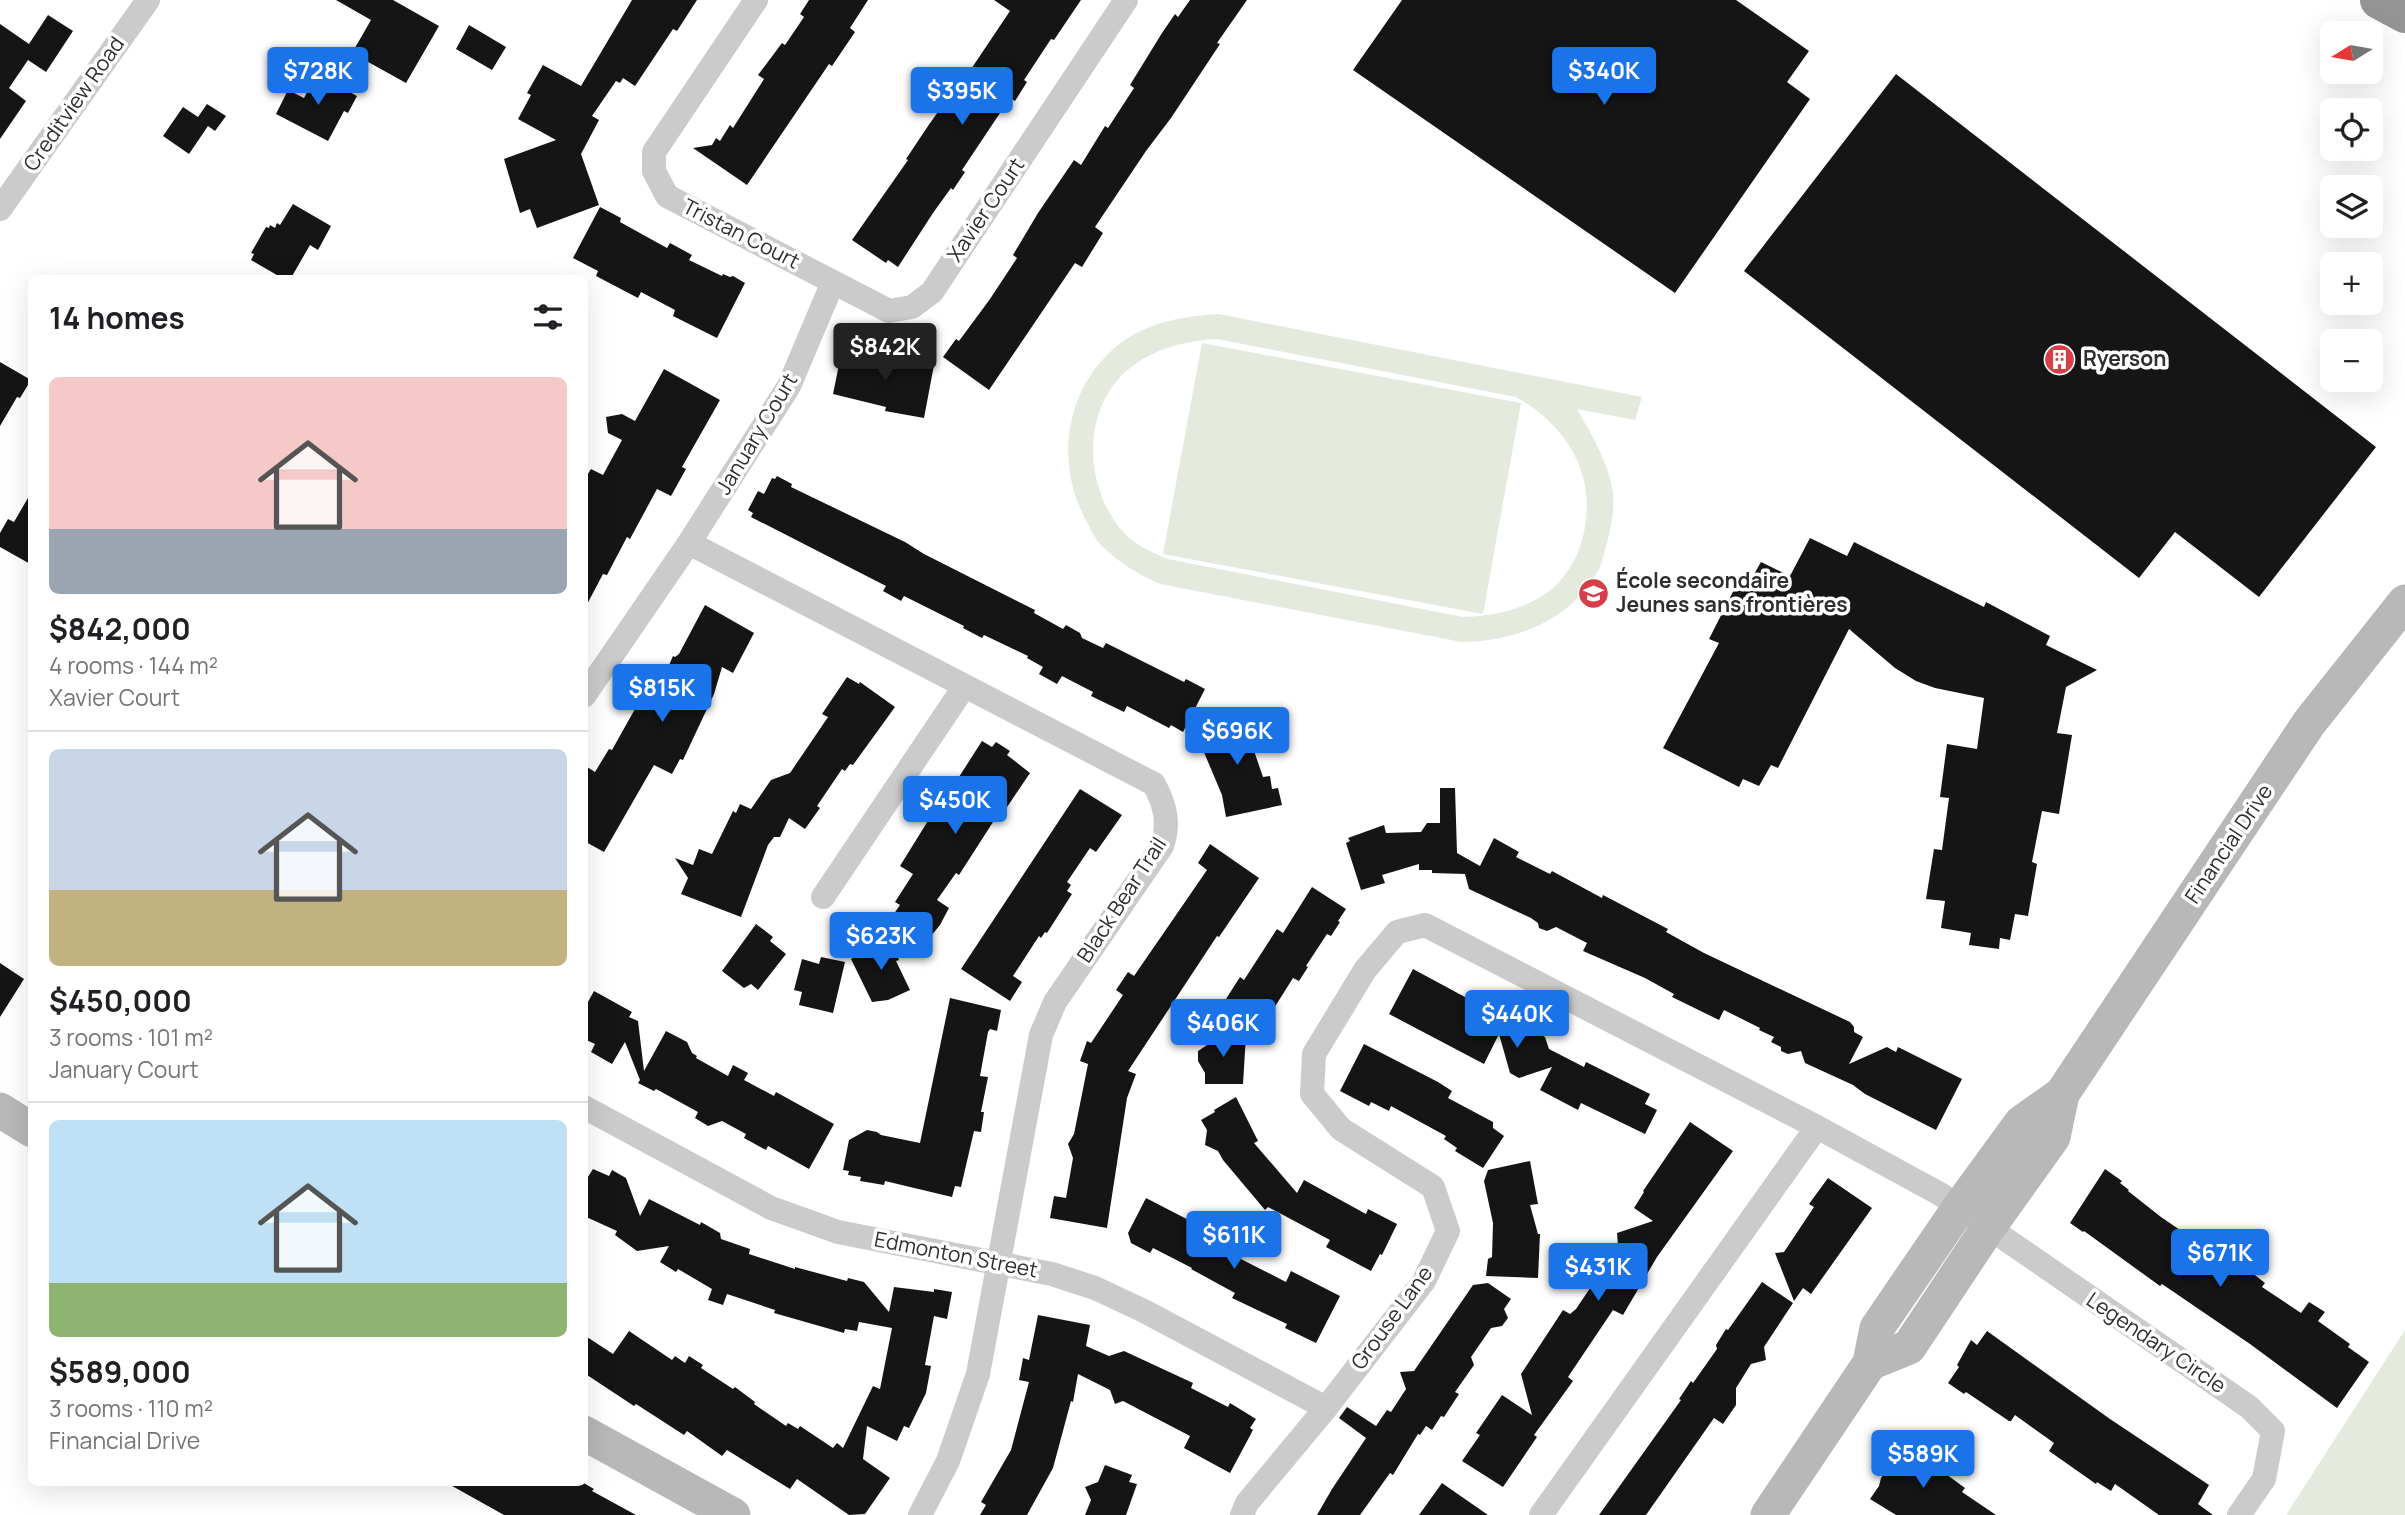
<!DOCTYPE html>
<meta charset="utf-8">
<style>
:root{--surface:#fff;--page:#f2f2f2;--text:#202124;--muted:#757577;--line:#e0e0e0;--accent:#1a73e8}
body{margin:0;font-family:Manrope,sans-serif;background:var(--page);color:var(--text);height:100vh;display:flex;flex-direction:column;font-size:26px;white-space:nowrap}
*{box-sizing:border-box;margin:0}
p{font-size:23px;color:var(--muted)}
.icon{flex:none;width:38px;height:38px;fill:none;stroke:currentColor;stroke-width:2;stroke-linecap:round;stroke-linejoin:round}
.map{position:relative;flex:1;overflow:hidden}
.drawer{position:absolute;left:28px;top:275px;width:560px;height:1211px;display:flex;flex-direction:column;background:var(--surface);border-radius:10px;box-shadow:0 7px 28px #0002}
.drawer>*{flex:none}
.needle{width:46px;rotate:259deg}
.buttons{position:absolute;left:2320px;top:21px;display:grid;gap:14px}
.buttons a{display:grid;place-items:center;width:63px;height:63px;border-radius:10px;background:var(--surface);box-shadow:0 7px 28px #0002;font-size:35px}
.price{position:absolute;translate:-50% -60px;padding:0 16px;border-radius:7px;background:var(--accent);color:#fff;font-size:23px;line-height:46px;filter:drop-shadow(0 2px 4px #0008)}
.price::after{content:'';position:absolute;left:50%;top:42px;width:21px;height:16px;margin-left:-10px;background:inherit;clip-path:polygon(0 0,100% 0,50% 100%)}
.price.active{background:#222;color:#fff}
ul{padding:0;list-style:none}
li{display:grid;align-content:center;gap:14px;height:371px;padding:0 21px}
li+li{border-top:2px solid var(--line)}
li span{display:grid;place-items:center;height:217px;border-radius:10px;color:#555}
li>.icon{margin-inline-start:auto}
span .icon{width:126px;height:126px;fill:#fffc;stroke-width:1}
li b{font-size:30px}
h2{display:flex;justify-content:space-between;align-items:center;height:84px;padding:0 21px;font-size:30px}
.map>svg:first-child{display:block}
</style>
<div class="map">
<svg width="2405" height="1515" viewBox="0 0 2405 1515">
<rect width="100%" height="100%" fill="#fff"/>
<path fill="#e4eadd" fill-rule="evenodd" d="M1219 314 1642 397 1635 420 1577 409C1590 432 1604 455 1611 482 1616 501 1612 527 1606 546 1604 554 1602 564 1598 571 1570 621 1516 641 1462 642L1160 584C1138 574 1119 563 1102 546 1096 541 1092 531 1088 524 1054 465 1064 389 1118 345 1147 322 1184 316 1219 314ZM1217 339 1516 397C1571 428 1600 481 1581 544 1576 559 1566 577 1553 588 1528 609 1494 616 1463 617L1168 559C1150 552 1131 543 1119 527 1090 490 1083 431 1110 390 1134 354 1177 341 1217 339Z
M1202 343 1521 403 1483 614 1163 554Z
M2405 1330V1515H2286Z"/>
<path fill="#151515" d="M336 0H393L439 26 406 83 352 53 371 20Z
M632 0H697L677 31 673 29 635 86 623 78 620 83 616 81 592 116 599 120 581 154 599 205 537 228 530 209 520 213 504 159 556 140 518 119 531 95 527 93 543 65 581 86Z
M809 0H868L850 28 855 32 832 66 829 64 747 185 693 148 712 145 716 138 720 141 730 125 733 128 764 79 758 75 782 43 785 45 804 17 800 14Z
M994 0H1081L1054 40 1051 39 1024 80 1027 82 1015 101 1010 98 962 170 965 172 953 190 951 188 933 213 898 267 888 260 886 263 852 240 908 160 906 159 928 126 955 88 957 90 1010 11Z
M1190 0H1247L1217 43 1220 44 1171 118 1146 151 1095 227 1103 233 1082 267 1075 263 989 390 943 357 956 339 959 341 990 299 1017 258 1013 255 1038 213 1074 160 1081 165 1105 126 1108 128 1134 88 1130 85 1162 33 1175 14 1178 17Z
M1402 0H1736L1809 51 1787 82 1810 99 1675 293 1353 70Z
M48 15 73 31 46 72 28 60 9 88 26 101 0 139V24L29 44Z
M469 25 506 47 492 70 456 49Z
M317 74 357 96 348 113 344 111 328 141 276 114 288 90 304 98Z
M1896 74 2376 447 2259 597 2175 532 2139 578 1744 271Z
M207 104 226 116 215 131 208 126 189 154 163 136 183 107 198 117Z
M293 204 331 226 318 250 310 245 291 278H282L251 260 254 254 251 253 266 227 269 228 270 225 275 228 277 223 280 225Z
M600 207 621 218 620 222 667 248 670 243 692 255 689 260 722 276 723 274 730 277 733 276 745 283 717 338 673 316 675 310 641 292 638 298 596 276 598 271 573 258Z
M847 350 913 365 914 361 934 365 924 418 885 411 886 407 833 394 841 355 846 356Z
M0 362 31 380 20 398 17 397 0 426Z
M664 369 720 400 682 467 686 469 671 496 657 489 630 539 627 537 607 575 603 574 584 610V480L591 469 603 475 622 440 608 433 606 417 622 414 635 421Z
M777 476 792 484 791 487 905 542 924 554 1035 610 1034 613 1063 629 1066 625 1080 633 1082 638 1103 648 1106 643 1184 682 1186 679 1205 689 1183 732 1171 725 1169 728 1127 706 1124 712 1091 696 1093 692 1062 676 1057 684 1039 674 1043 667 1027 658 1028 656 984 635 982 638 963 628 964 626 904 596 901 601 883 591 886 586 751 517 753 513 748 510 758 491 764 494 772 478 775 479Z
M32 491V565L0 547V533L8 519 14 522Z
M1810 538 1847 556 1854 542 1984 607 1986 602 2050 636 2046 645 2097 670 2066 687 2057 733 2072 735 2059 814 2042 811 2032 862 2037 864 2028 916 2015 914 2010 940 2000 938 1999 949 1969 945 1971 933 1941 928 1945 901 1926 899 1934 849 1942 850 1949 798 1940 797 1947 744 1977 749 1984 698 1935 688 1916 681 1895 668 1849 629 1778 768 1771 765 1759 786 1743 779 1739 787 1663 748 1719 643 1709 639 1743 572 1753 576 1761 562 1790 576Z
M705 605 754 633 733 673 722 667 714 694 683 760 680 759 672 774 654 765 604 852 584 841V765L595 772 609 749 612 750 640 700 646 703 661 668 667 670 673 656 675 657 679 654Z
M847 677 859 684 860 682 895 707 853 765 850 764 845 771 842 769 817 806 820 808 805 829 789 818 780 837H774L768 845 741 917 681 894 688 878 675 858 693 865 699 849 712 854 733 811 736 813 740 804 751 809 771 780 790 773 828 717 822 714Z
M1246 714 1255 736 1253 748 1263 777 1270 776 1272 789 1278 788 1282 805 1226 817 1222 795 1195 731 1216 722 1217 725Z
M982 741 992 747 996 742 1010 751 1007 755 1030 773 1005 810 1002 808 959 875 956 873 937 900 949 908 940 925 926 942 914 934 912 937 889 921 900 905 895 902 913 874 900 866 939 803 941 805Z
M1440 788H1455L1457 853 1480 866 1494 838 1519 852 1516 857 1550 874 1552 871 1602 898 1603 895 1668 929 1666 932 1704 953 1850 1022 1854 1027V1032L1863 1037 1849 1064 1887 1047 1896 1052 1898 1047 1962 1079 1936 1130 1865 1094 1853 1085 1805 1063 1801 1051 1788 1054 1781 1051V1047L1771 1042 1774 1037 1759 1030 1760 1028 1724 1010 1719 1020 1672 997 1674 994 1645 978 1583 951 1587 943 1556 927 1547 931 1539 928 1538 923 1531 918 1469 889 1465 874 1432 873V870H1419V864L1382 875 1385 883 1361 890 1346 843 1350 841 1348 838 1384 825 1386 833 1421 832 1427 823H1440Z
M1080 789 1122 815 1096 852 1090 848 1067 882 1071 885 1067 891 1072 894 1047 933 1045 932 1041 938 1039 936 1013 976 1022 982 1010 1001 961 969Z
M1210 844 1259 878 1219 937 1217 936 1128 1071 1136 1074 1127 1098 1107 1228 1050 1218 1054 1196 1066 1198 1073 1158 1068 1144 1074 1134 1088 1064 1080 1061 1087 1041 1091 1043 1123 995 1116 990 1128 972 1134 976 1207 870 1198 863Z
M1312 887 1346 909 1338 921 1340 922 1331 936 1327 934 1306 966 1308 967 1299 981 1293 978 1259 1032 1241 1029 1217 1013 1240 977 1244 980 1277 929 1283 933Z
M756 924 773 937 770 941 786 954 758 990 751 984 744 988 722 971Z
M888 937 899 960 896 961 910 990 888 1000 872 1002 851 959 869 950 868 946Z
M821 957 845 962 833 1013 799 1005 802 992 794 990 802 959 819 964Z
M0 963 24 979 0 1017Z
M1413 969 1478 1004 1480 1001 1545 1037 1549 1049 1584 1067 1586 1062 1650 1094 1645 1104 1657 1110 1645 1134 1581 1103 1578 1110 1540 1090 1552 1067 1519 1078 1510 1073 1499 1034 1484 1064 1389 1014Z
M594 991 632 1012 629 1017 638 1021 644 1071 666 1031 687 1042 692 1053 697 1056 696 1058 728 1076 733 1065 748 1073 744 1080 774 1096 776 1092 834 1124 809 1169 768 1146 766 1150 744 1138 746 1134 722 1121 708 1126 695 1118 698 1112 656 1089 654 1091 638 1083 640 1080 625 1042 612 1064 591 1052 595 1044 584 1039V1009Z
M950 998 1001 1010 997 1031 990 1029 988 1032 980 1076 988 1077 981 1112H984L981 1132 974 1131 961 1187 955 1186 952 1197 885 1181 884 1185 860 1181 861 1177 848 1175 849 1171 843 1170 849 1140 867 1130 877 1132 881 1135 920 1143Z
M1207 1034 1246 1035 1243 1084H1205V1073L1198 1061V1051L1207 1045Z
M1364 1044 1438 1082 1452 1091 1448 1098 1493 1122V1128L1504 1136 1483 1168 1455 1151 1457 1148 1444 1139 1446 1136 1391 1106 1389 1111 1371 1102 1369 1106 1340 1091Z
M1236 1097 1258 1141 1254 1143 1297 1193 1304 1180 1366 1214 1368 1209 1397 1224 1382 1255 1380 1254 1371 1271 1326 1247 1330 1240 1268 1207 1265 1210 1223 1160 1218 1151 1205 1145 1207 1130 1201 1120 1215 1112 1214 1110Z
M1690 1122 1733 1151 1657 1257 1623 1315 1613 1310 1568 1377 1573 1381 1534 1435 1537 1437 1503 1487 1462 1461 1480 1435 1476 1433 1502 1395 1532 1415 1521 1374 1563 1310 1570 1314 1576 1309 1611 1257 1618 1246 1617 1233 1653 1221 1634 1208 1644 1192 1643 1191Z
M1530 1161 1538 1204 1530 1205 1538 1234H1540L1538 1278 1486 1276 1488 1259 1492 1257 1493 1223 1484 1181 1488 1170Z
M593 1169 609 1176 612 1170 626 1178 640 1216 649 1199 700 1225 701 1222 720 1233 721 1239 750 1249 749 1254 795 1269V1267L847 1281 848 1278 864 1282 889 1312 894 1287 934 1292V1289L952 1292 947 1319 934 1316 925 1365 931 1366 926 1393 909 1428 904 1426 897 1441 867 1426 863 1459 890 1478 865 1514 849 1515 797 1479 790 1489 727 1450 722 1456 687 1431 684 1435 636 1404 634 1406 584 1373V1335L613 1354 629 1331 672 1360 675 1356 685 1363 689 1356 703 1365 701 1368 733 1389 735 1387 755 1402 754 1404 786 1426 788 1423 798 1429 800 1426 833 1448 837 1443 843 1448 873 1386 880 1389 892 1328 859 1322 857 1331 845 1329 844 1333 774 1313 775 1310 727 1294 723 1305 708 1300 712 1289 678 1269 676 1272 660 1262 669 1246 637 1251 615 1235 617 1231 584 1216V1183Z
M2105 1169 2122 1181 2120 1183 2129 1190 2128 1191 2161 1217 2202 1245 2206 1240 2251 1272 2265 1283 2262 1287 2301 1313 2309 1302 2325 1312 2318 1321 2350 1344 2348 1347 2369 1362 2337 1408 2250 1344 2162 1284 2160 1286 2084 1231 2083 1232 2070 1223Z
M1828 1178 1872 1208 1811 1294 1803 1288 1794 1301 1775 1253 1784 1252 1814 1207 1809 1204Z
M1146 1198 1239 1246 1233 1255 1286 1282 1291 1271 1340 1296 1316 1343 1285 1328 1287 1324 1232 1298 1235 1293 1191 1269 1192 1268 1153 1248 1150 1253 1131 1243 1128 1233Z
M1762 1282 1793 1303 1764 1347 1766 1360 1751 1364 1736 1388V1405L1723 1424 1714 1418 1646 1515H1599L1681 1400 1679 1399 1691 1381 1693 1383 1717 1349 1716 1345 1726 1329 1728 1330Z
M1488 1283 1511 1299 1504 1309 1508 1318 1502 1326 1491 1328 1471 1357 1474 1365 1455 1392 1459 1394 1444 1417 1441 1416 1432 1430 1426 1426 1420 1435 1418 1434 1393 1475 1390 1473 1360 1515H1317L1332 1489 1366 1438 1339 1418 1347 1407 1376 1426 1387 1410 1391 1412 1406 1389 1400 1372 1414 1371 1473 1285Z
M1038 1315 1090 1325 1086 1346 1109 1356 1124 1351 1193 1383 1191 1388 1228 1407 1230 1403 1256 1419 1250 1428 1253 1430 1230 1473 1184 1448 1190 1436 1123 1401 1115 1404 1110 1390 1078 1374 1073 1402 1071 1401 1053 1468 1027 1515H980L986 1505 981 1502 1011 1450 1029 1382 1019 1380 1023 1358 1029 1360Z
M1987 1331 2110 1419 2209 1485 2198 1504 2213 1515H2159L2115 1484 2111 1491 2097 1482 2096 1484 2049 1451 2054 1443 2015 1415 2011 1421H2009L1966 1392 1964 1394 1948 1383 1959 1367 1957 1365 1971 1340 1977 1345Z
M1905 1444 1965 1488 1962 1492 1996 1515H1896L1870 1499 1879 1486 1881 1478Z
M1105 1465 1132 1475 1129 1482 1137 1484 1126 1515H1085L1091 1500 1085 1487 1098 1482Z
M445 1482H582L594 1489 592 1491 636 1515H504Z
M1442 1483 1452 1490 1488 1515H1419Z"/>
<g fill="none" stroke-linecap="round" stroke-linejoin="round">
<path stroke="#cbcbcb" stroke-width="24" d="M756 0 654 152V171L667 196 889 311 912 307 932 292 1126 0
M0 209 148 0
M689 543 1154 784C1165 805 1170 823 1162 846L1055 1002 1041 1035 978 1374 948 1461 920 1515
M584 696 689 543 789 386 833 282
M823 897 964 687
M584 1107 771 1208 838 1232 1052 1274 1095 1288 1144 1311 1326 1408
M1242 1515 1247 1503 1326 1408 1424 1281 1448 1231 1433 1187 1341 1129 1312 1094 1314 1054 1365 970 1397 932 1425 925 1817 1127 1940 1194 2249 1407 2273 1431 2264 1479 2239 1515
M1541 1515 1817 1127"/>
<path stroke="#b8b8b8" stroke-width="35" d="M0 1110 32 1130
M1870 1363 1909 1347 1988 1228 2053 1137 2062 1094
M584 1433 733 1515
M1768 1515 1870 1363 1877 1328 1959 1208 2021 1123 2062 1094 2309 723 2405 602"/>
<path stroke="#959595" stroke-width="38" d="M2379 0 2405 14"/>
</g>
<defs>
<symbol id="building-disc" viewBox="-11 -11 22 22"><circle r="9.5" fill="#d63f49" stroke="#fff"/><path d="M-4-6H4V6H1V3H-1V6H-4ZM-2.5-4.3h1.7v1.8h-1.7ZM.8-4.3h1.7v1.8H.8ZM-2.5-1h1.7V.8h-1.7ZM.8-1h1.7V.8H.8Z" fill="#fff"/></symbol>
<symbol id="school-disc" viewBox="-11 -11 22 22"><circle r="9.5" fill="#d63f49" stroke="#fff"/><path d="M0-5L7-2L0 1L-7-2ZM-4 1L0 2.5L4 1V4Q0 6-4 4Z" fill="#fff"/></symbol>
</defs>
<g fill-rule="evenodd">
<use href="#building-disc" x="2042" y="342" width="35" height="35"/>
<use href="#school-disc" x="1576" y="576" width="35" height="35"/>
</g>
<g text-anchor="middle" stroke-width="7" stroke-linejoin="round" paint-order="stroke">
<g font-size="21" fill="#2e2e2e" stroke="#fff">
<text transform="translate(74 104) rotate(-55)" y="7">Creditview Road</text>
<text transform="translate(986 210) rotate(-56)" y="7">Xavier Court</text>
<text transform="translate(741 234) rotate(27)" y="7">Tristan Court</text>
<text transform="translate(757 434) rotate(-59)" y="7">January Court</text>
<text transform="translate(2229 844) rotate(-56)" y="7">Financial Drive</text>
<text transform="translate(1122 900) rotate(-57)" y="7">Black Bear Trail</text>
<text transform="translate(956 1255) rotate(11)" y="7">Edmonton Street</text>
<text transform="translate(1392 1318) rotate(-54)" y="7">Grouse Lane</text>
<text transform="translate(2156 1343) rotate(34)" y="7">Legendary Circle</text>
</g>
<g font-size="21" font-weight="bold" fill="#2e2e2e" stroke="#fff" text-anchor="start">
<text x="2083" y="366">Ryerson</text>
<text x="1616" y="588">École secondaire<tspan x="1616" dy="24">Jeunes sans frontières</tspan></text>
</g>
</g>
</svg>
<div class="buttons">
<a><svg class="needle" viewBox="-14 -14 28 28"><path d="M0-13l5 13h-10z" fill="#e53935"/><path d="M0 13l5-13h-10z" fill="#757577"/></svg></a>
<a><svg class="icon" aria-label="locate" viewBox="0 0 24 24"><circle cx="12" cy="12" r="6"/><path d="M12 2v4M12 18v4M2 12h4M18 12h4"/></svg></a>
<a><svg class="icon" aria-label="layers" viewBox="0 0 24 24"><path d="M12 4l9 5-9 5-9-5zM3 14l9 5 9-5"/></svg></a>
<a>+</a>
<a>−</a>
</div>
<b class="price" style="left:318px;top:107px">$728K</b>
<b class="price" style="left:1604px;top:107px">$340K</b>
<b class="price" style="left:962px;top:127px">$395K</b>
<b class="price active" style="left:885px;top:383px">$842K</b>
<b class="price" style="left:662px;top:724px">$815K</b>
<b class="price" style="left:1237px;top:767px">$696K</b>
<b class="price" style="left:955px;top:836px">$450K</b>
<b class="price" style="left:881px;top:972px">$623K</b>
<b class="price" style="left:1517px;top:1050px">$440K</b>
<b class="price" style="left:1223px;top:1059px">$406K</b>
<b class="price" style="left:1234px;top:1271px">$611K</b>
<b class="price" style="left:2220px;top:1289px">$671K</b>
<b class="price" style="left:1598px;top:1303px">$431K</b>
<b class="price" style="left:1923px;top:1490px">$589K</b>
<section class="drawer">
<h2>14 homes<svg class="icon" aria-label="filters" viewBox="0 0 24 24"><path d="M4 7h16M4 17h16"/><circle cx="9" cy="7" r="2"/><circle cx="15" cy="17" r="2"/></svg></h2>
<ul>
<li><span style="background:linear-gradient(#f6c9c9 70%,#9aa5b1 0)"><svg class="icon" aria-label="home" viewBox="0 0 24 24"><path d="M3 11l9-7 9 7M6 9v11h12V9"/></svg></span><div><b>$842,000</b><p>4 rooms · 144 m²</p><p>Xavier Court</p></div></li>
<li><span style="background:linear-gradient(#c9d6e8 65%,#c2b280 0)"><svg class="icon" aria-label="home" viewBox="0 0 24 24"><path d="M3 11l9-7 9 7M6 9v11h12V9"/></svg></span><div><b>$450,000</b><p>3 rooms · 101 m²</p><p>January Court</p></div></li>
<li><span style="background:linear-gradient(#bfe0f5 75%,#8fb573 0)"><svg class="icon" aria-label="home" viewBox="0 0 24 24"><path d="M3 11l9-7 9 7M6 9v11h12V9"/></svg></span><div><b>$589,000</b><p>3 rooms · 110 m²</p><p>Financial Drive</p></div></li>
</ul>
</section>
</div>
